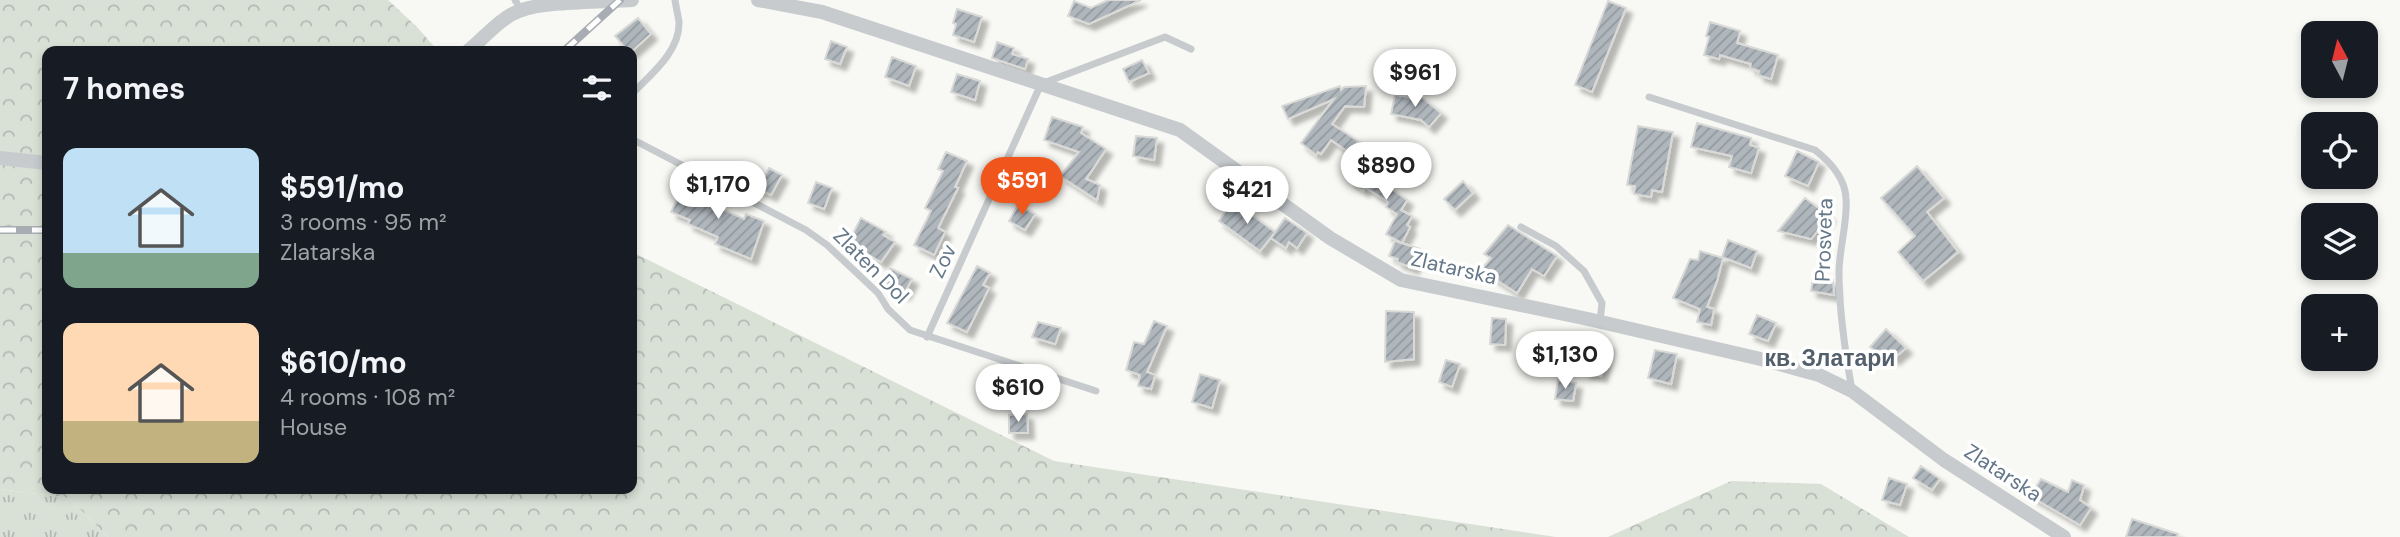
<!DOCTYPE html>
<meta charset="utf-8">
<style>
:root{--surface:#171b24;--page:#242831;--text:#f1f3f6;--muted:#9ea1a6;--accent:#f0561c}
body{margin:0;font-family:"DM Sans",sans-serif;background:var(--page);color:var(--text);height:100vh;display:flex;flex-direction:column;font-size:26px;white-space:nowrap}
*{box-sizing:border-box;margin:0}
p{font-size:23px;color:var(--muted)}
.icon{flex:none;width:38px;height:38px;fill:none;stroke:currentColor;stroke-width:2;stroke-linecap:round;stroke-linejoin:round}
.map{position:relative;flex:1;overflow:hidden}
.details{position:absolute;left:42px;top:46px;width:595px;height:448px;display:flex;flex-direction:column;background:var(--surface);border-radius:14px;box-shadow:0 4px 10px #0003}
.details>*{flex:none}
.needle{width:46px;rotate:353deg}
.tools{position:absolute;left:2301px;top:21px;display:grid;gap:14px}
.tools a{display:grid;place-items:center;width:77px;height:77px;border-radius:14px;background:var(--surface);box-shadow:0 4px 10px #0003;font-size:35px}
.price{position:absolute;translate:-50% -60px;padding:0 16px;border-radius:24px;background:#fff;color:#222;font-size:23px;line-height:46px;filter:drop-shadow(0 2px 4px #0008)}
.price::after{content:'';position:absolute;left:50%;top:42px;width:21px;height:16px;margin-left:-10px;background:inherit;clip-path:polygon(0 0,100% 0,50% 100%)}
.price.active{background:var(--accent);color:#fff}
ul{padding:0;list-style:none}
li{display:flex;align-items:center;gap:21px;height:175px;padding:0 21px}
li span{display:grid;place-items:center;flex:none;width:196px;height:140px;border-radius:14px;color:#555}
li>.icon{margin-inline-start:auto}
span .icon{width:84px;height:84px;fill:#fffc;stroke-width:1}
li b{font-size:30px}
h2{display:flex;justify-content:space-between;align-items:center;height:84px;padding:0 21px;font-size:30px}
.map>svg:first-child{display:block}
</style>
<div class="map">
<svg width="2400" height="537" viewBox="0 0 2400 537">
<defs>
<pattern id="grass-tufts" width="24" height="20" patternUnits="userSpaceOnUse" patternTransform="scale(1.75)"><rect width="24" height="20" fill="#d9e0d5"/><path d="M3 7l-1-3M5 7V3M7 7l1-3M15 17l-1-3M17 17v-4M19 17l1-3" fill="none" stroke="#b4bab3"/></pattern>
<pattern id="forest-crowns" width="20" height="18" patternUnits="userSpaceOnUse" patternTransform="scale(1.75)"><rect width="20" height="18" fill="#d9e0d5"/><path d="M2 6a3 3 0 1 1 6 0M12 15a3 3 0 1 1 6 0" fill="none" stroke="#b4bab3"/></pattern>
<pattern id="building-hatch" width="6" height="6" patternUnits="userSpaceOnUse" patternTransform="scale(1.75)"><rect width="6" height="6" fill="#afb7bd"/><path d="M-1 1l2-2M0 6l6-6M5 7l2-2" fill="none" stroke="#929a9f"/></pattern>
<filter id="shadow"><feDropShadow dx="6" dy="6" stdDeviation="2" flood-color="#0004"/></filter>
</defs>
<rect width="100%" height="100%" fill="#f8f8f4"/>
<path fill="url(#grass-tufts)" d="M0 489 69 498 108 537H0Z"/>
<path fill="url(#forest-crowns)" d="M0 0H388L417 27 438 51H47V488H632V252L1054 461 1556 537H108L69 498 0 489Z
M1731 481 1821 484 1909 537H1608Z"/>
<path fill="url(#building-hatch)" stroke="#d9d9d7" stroke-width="2" filter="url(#shadow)" d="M1108 0H1141L1089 24 1068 16 1074 1 1091 8Z
M1608 1 1626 8 1592 92 1575 85Z
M957 9 982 17 974 42 953 35 956 24 953 23Z
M638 18 651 34 632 51H628L615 36Z
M1710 22 1740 31 1737 43 1778 55 1771 79 1758 75 1759 71 1750 68 1751 64 1720 55 1719 59 1704 55 1709 37 1706 36Z
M831 41 847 47 840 64 825 59Z
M997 42 1014 48 1012 54 1028 59 1025 69 992 58Z
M892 57 916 66 909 86 885 77Z
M1142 60 1149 73 1129 82 1123 69Z
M957 74 980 81 975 100 951 92Z
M1340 86 1341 90 1344 87 1366 86 1364 107 1345 106 1332 124 1358 141 1350 153 1331 140 1321 154 1318 152 1316 155 1301 143 1334 99 1288 119 1282 106Z
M1395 95 1418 99 1419 95 1441 113 1429 127 1421 120 1391 114Z
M1052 117 1083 127 1081 133 1106 149 1086 179 1100 185 1097 200 1060 176 1079 152 1044 140Z
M1697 123 1751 138 1750 145 1759 148 1751 173 1729 167 1732 156 1691 147Z
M1638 126 1673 132 1662 192 1652 190 1651 197 1634 194 1635 186 1627 185Z
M1136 136 1157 138 1154 160 1133 156Z
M1797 151 1819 162 1808 186 1785 176Z
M946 152 967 161 955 187 958 188 938 228 945 232 934 255 914 245 931 211 925 208 943 171 938 169Z
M1359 166 1407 200 1401 210 1412 216 1407 225 1410 227 1402 243 1386 234 1397 214 1386 207 1388 202 1365 187 1363 191 1349 180Z
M1917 166 1944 198 1927 212 1958 252 1923 281 1898 252 1915 236 1881 198Z
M769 168 782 175 771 195 758 189Z
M1463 181 1473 193 1455 210 1444 199Z
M685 182 712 192 708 203 744 219 746 214 764 221 751 259 715 244 718 237 688 224 690 220 671 212Z
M816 182 832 188 824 209 808 203Z
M1805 198 1829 216 1811 239 1778 231Z
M1233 201 1275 232 1260 251 1219 221Z
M1018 205 1035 214 1025 230 1009 221Z
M861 218 886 232 883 235 895 242 881 262 848 243Z
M1285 218 1307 233 1297 248 1289 242 1286 248 1271 238Z
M1508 225 1557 256 1544 276 1532 269 1517 293 1481 270 1491 258 1484 254Z
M1728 240 1757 251 1751 268 1722 257Z
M1395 241 1420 249 1413 268 1397 262 1398 259 1389 256Z
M1700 251 1723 258 1717 281 1707 307 1714 309 1711 325 1697 322 1700 309 1673 298 1690 259 1698 260Z
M977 266 990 273 983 285 989 288 967 332 947 323Z
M890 268 912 279 904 294 882 282Z
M1813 278 1833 280 1834 295 1811 291Z
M1386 311 1414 312V359L1385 362Z
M1757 315 1776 323 1768 341 1749 334Z
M1492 318 1506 319 1505 345 1490 344Z
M1154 321 1167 326 1147 372 1155 375 1151 389 1138 386 1140 375 1126 370 1134 342 1144 344Z
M1038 322 1061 328 1055 344 1032 337Z
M1886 329 1906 348 1893 359 1885 352 1881 356 1870 347Z
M1591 341 1608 345 1601 376 1584 372Z
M1655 350 1677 354 1671 384 1648 378Z
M1446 360 1460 364 1452 387 1439 382Z
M1200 374 1220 380 1212 408 1192 402Z
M1558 380 1576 383 1573 401 1555 399Z
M1027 414 1028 433H1009V415Z
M1921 466 1940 479 1932 490 1913 478Z
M1889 478 1907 484 1900 505 1882 500Z
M2041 479 2068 492 2072 480 2084 485 2080 500 2091 508 2080 525 2030 496Z
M2132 519 2178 534 2177 537H2126Z"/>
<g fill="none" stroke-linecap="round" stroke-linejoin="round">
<path stroke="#c7cbce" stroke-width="7" d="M515 0 521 10
M632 94C650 75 680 52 679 22 678 15 676 7 675 0
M1649 97 1815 150C1829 161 1845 178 1846 198 1848 222 1839 248 1839 273 1839 312 1845 351 1852 390
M632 139 806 230 827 245 878 293 888 309 910 330 1096 391
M1521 227 1556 246 1584 271 1602 303 1600 321
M927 337 1041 84 1165 37 1191 49"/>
<path stroke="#c7cbce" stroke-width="14" d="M758 0 822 12 1180 130 1330 238 1401 280 1588 319 1765 360 1819 375 1852 391 1944 460 2064 537
M468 51C484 38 500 18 519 11 544 1 603 2 632 0
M0 158 47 163"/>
<defs>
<path id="rail" d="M564 51 620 0
M0 230H47"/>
</defs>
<use href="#rail" stroke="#a7adb3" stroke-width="8"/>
<use href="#rail" stroke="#fff" stroke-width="5" stroke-dasharray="16" stroke-linecap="butt"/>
</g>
<g text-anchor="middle" stroke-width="7" stroke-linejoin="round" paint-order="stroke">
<g font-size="21" fill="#647788" stroke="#fff">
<text transform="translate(1824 240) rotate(-88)" y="7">Prosveta</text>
<text transform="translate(943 261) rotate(-65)" y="7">Zov</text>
<text transform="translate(871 266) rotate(45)" y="7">Zlaten Dol</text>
<text transform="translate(1454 268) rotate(13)" y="7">Zlatarska</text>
<text transform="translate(2003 473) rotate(33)" y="7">Zlatarska</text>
</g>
<g font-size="23" font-weight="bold" fill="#53606c" stroke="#fff">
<text x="1830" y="366">кв. Златари</text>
</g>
</g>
</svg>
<div class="tools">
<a><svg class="needle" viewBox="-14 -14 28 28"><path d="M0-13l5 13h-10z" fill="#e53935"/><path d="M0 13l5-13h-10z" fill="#9ea1a6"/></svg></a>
<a><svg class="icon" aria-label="locate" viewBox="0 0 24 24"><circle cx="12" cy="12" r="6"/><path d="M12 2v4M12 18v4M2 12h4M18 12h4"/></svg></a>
<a><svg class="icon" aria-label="layers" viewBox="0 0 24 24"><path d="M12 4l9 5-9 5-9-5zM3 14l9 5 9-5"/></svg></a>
<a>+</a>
</div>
<b class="price" style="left:1415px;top:109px">$961</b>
<b class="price" style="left:1386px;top:202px">$890</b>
<b class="price active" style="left:1022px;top:217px">$591</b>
<b class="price" style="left:718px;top:221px">$1,170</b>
<b class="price" style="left:1247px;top:226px">$421</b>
<b class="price" style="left:1565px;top:391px">$1,130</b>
<b class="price" style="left:1018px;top:424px">$610</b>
<section class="details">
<h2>7 homes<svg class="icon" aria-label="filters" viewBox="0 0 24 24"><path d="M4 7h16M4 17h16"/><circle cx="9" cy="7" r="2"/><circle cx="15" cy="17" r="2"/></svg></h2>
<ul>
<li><span style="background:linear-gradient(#bfe0f5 75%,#7fa58c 0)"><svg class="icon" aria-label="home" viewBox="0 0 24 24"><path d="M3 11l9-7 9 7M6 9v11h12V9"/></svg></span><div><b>$591/mo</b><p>3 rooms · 95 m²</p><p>Zlatarska</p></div></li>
<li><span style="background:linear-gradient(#ffd9b3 70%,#c2b280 0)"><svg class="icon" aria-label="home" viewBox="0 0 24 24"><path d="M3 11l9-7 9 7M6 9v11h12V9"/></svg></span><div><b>$610/mo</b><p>4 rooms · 108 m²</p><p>House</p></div></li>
</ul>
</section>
</div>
